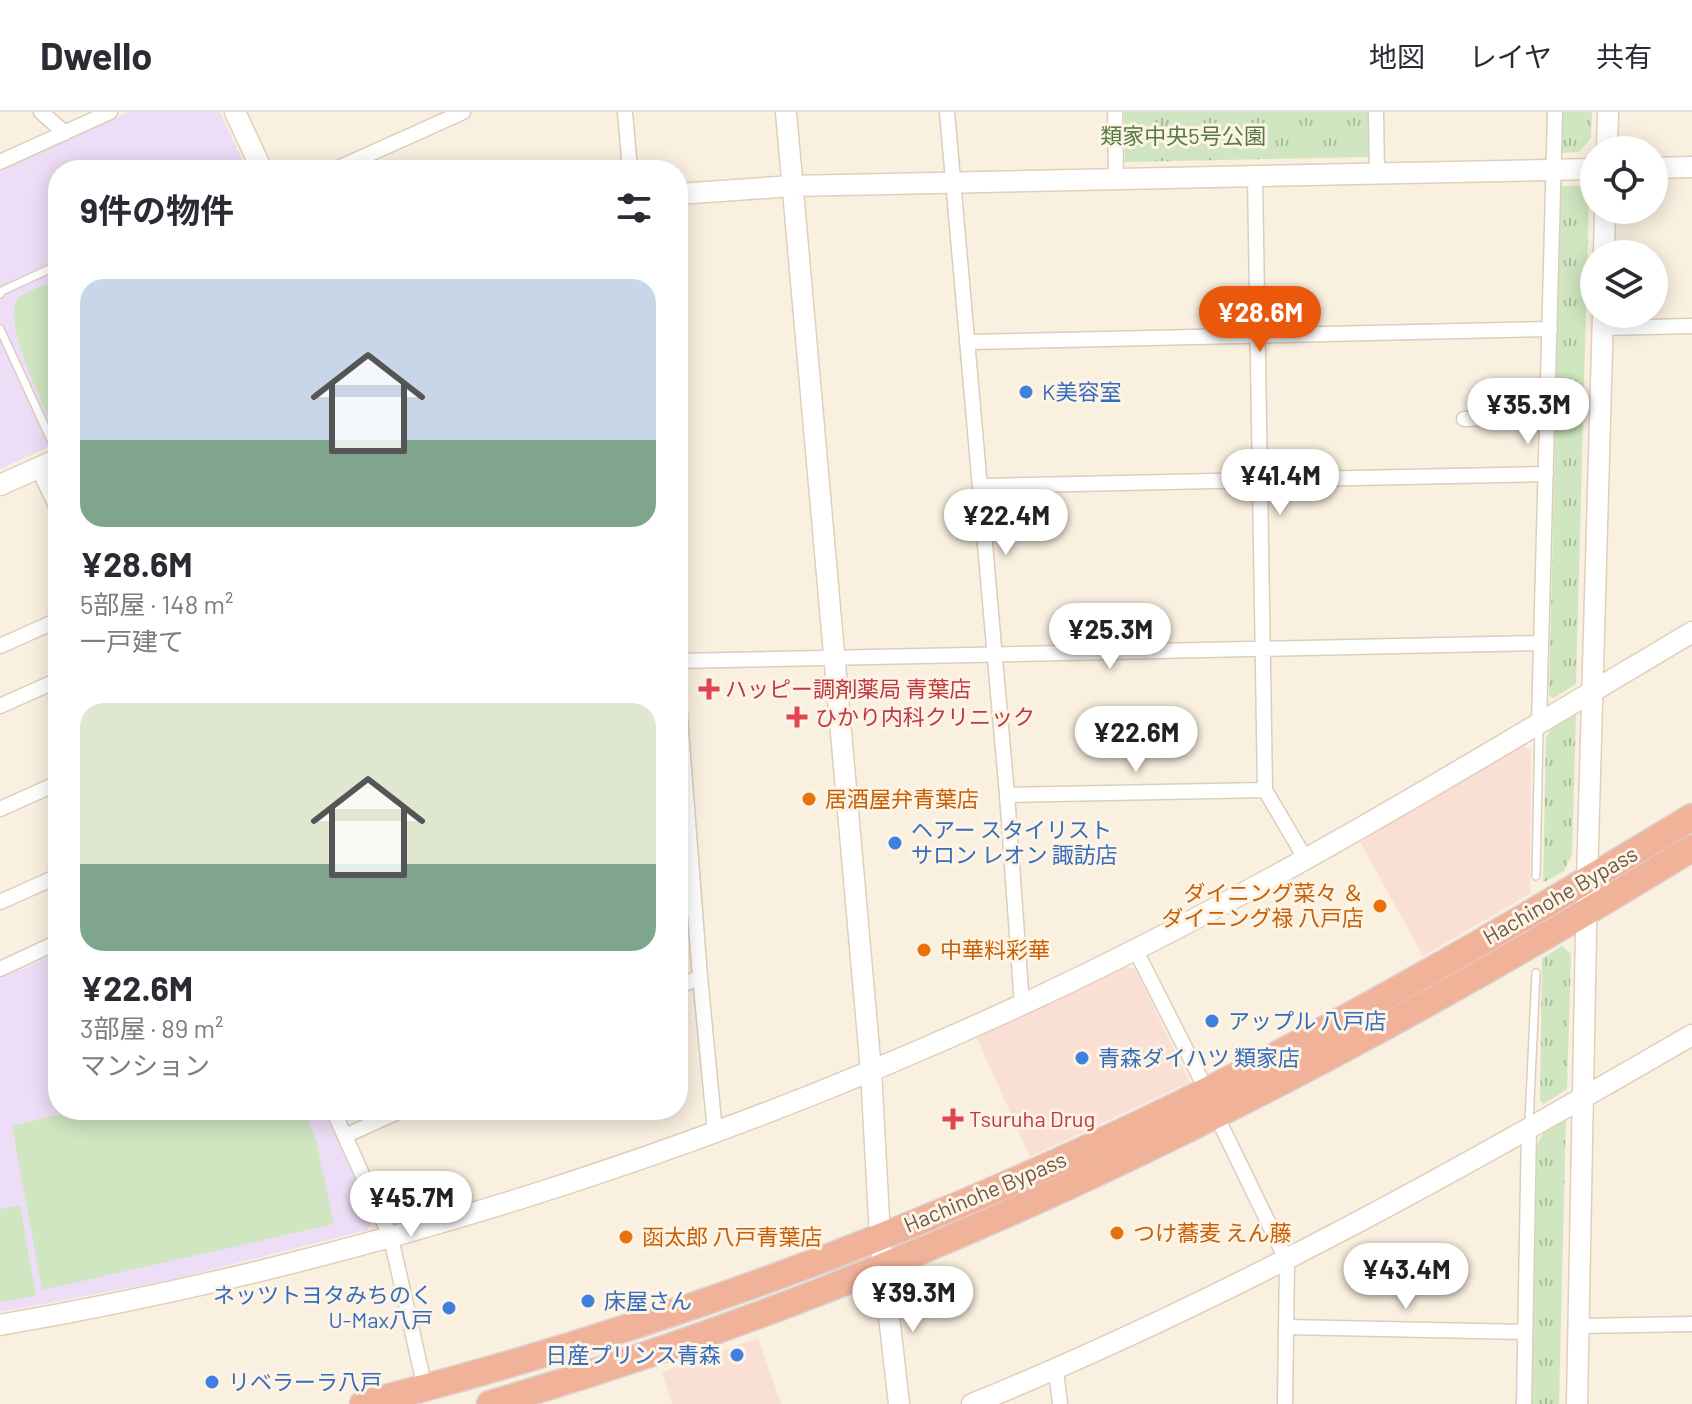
<!DOCTYPE html>
<html lang="ja">
<meta charset="utf-8">
<style>
:root{--surface:#fff;--page:#f7f7f7;--text:#2b2b33;--muted:#7c7c81;--line:#e1e1e2;--accent:#ea580c}
body{margin:0;font-family:Barlow,"Noto Sans JP",sans-serif;background:var(--page);color:var(--text);height:100vh;display:flex;flex-direction:column;font-size:30px;white-space:nowrap}
*{box-sizing:border-box;margin:0}
p{font-size:26px;color:var(--muted)}
.icon{flex:none;width:44px;height:44px;fill:none;stroke:currentColor;stroke-width:2;stroke-linecap:round;stroke-linejoin:round}
.map{position:relative;flex:1;overflow:hidden}
.sheet{position:absolute;left:48px;top:48px;width:640px;height:960px;display:flex;flex-direction:column;background:var(--surface);border-radius:32px;box-shadow:0 4px 20px #0003}
.sheet>*{flex:none}
.controls{position:absolute;left:1580px;top:24px;display:grid;gap:16px}
.controls a{display:grid;place-items:center;width:88px;height:88px;border-radius:50%;background:var(--surface);box-shadow:0 4px 20px #0003;font-size:40px}
.price{position:absolute;translate:-50% -68px;padding:0 18px;border-radius:28px;background:#fff;color:#222;font-size:26px;line-height:52px;filter:drop-shadow(0 2px 4px #0008)}
.price::after{content:'';position:absolute;left:50%;top:48px;width:24px;height:18px;margin-left:-12px;background:inherit;clip-path:polygon(0 0,100% 0,50% 100%)}
.price.on{background:var(--accent);color:#fff}
ul{padding:0;list-style:none}
li{display:grid;align-content:center;gap:16px;height:424px;padding:0 32px}
li span{display:grid;place-items:center;height:248px;border-radius:24px;color:#555}
li>.icon{margin-inline-start:auto}
span .icon{width:144px;height:144px;fill:#fffc;stroke-width:1}
li b{font-size:34px}
h2{display:flex;justify-content:space-between;align-items:center;height:96px;padding:0 32px;font-size:34px}
header{display:flex;align-items:center;gap:48px;box-sizing:border-box;height:112px;padding:0 40px;background:var(--surface);border-bottom:2px solid var(--line)}
header strong{font-size:38px}
nav{display:flex;gap:44px;margin-inline-start:auto;font-size:28px}
.map>svg:first-child{display:block}
</style>
<header>
<strong>Dwello</strong>
<nav><a>地図</a><a>レイヤ</a><a>共有</a></nav>
</header>
<div class="map">
<svg width="1692" height="1292" viewBox="0 0 1692 1292">
<defs>
<pattern id="park-tufts" width="24" height="20" patternUnits="userSpaceOnUse" patternTransform="scale(2)"><rect width="24" height="20" fill="#cfe6c0"/><path d="M3 7l-1-3M5 7V3M7 7l1-3M15 17l-1-3M17 17v-4M19 17l1-3" fill="none" stroke="#acbd9e"/></pattern>
</defs>
<rect width="100%" height="100%" fill="#faf0e0"/>
<path fill="#fae0d4" d="M1521 632 1531 639 1530 782 1423 844 1358 726Z
M1124 854 1135 857 1190 970 1030 1045 975 922Z
M758 1226 781 1292H672L662 1260Z"/>
<path fill="#edddf6" d="M129 0H220L247 58H58V331L0 357V59Z
M58 841V998H324L374 1109 367 1118 174 1167 0 1200V867Z"/>
<path fill="#cfe6c0" d="M58 168V324C46 299 0 208 18 186 28 178 47 173 58 168Z
M78 998H303L316 1028 334 1112 42 1178 12 1014Z
M20 1093 36 1184 0 1190V1097Z"/>
<path fill="url(#park-tufts)" d="M1124 0H1368L1369 45 1125 50Z
M1562 0H1592L1591 26 1579 40 1561 41Z
M1561 74H1579L1589 85 1576 572 1554 586 1549 584Z
M1576 602 1572 742 1564 759 1543 771 1546 625 1552 616Z
M1562 834 1571 842 1567 977 1544 992 1540 989 1542 846Z
M1566 1006 1559 1292H1532L1537 1033 1544 1019Z"/>
<g fill="none" stroke-linecap="round" stroke-linejoin="round">
<defs>
<path id="lane" d="M0 182 2 179 58 153
M0 217 58 343
M1536 764 1539 614
M1529 1010 1536 861"/>
<path id="street" d="M41 0 65 21
M625 0 630 58
M947 0 1007 683 1022 893
M1115 0 1116 67
M1376 0 1377 62
M0 50 110 0
M334 58 463 0
M1255 64 1265 678 1305 746
M1602 216 1692 214
M969 230 1550 217
M1464 307 1548 304
M38 356 58 398
M981 374 1546 362
M0 534 58 508
M678 549 1540 531
M678 579 700 865 715 1020
M0 594 58 568
M1539 612 1555 0
M1007 683 1265 678
M0 697 58 671
M0 790 58 764
M1135 837 1207 979
M0 857 58 830
M678 875 700 865
M333 998 391 1126 425 1276
M1216 1003 1287 1149 1285 1292
M345 1024 402 998
M1579 1214 1692 1212
M1286 1215 1525 1220
M1056 1258 1060 1292
M1524 1292 1529 1016"/>
<path id="secondary" d="M235 0 262 58
M786 0 871 959 880 1125 899 1292
M1607 38 1608 0
M1654 56 1692 55
M678 82 792 74 1594 57
M1604 142 1605 98
M0 373 58 347
M0 1213C352 1152 697 1043 1021 893 1253 786 1473 651 1692 520
M972 1292C1223 1190 1458 1059 1692 923
M1577 1292 1587 768 1603 202"/>
<path id="highway" d="M363 1292C630 1224 893 1130 1141 1011 1331 920 1512 814 1692 705
M490 1292C915 1169 1316 968 1692 736"/>
</defs>
<use href="#lane" stroke="#ddcdbd" stroke-width="10"/>
<use href="#street" stroke="#ddcdbd" stroke-width="17"/>
<use href="#secondary" stroke="#e2cebb" stroke-width="23"/>
<use href="#highway" stroke="#dad3d0" stroke-width="29"/>
<use href="#lane" stroke="#fff" stroke-width="7"/>
<use href="#street" stroke="#fff" stroke-width="14"/>
<use href="#secondary" stroke="#fff" stroke-width="20"/>
<use href="#highway" stroke="#f1b29a" stroke-width="26"/>
</g>
<g fill="#3f7fe0" stroke="#fef4e5" stroke-width="3">
<circle cx="1026" cy="280" r="8"/>
<circle cx="895" cy="731" r="8"/>
<circle cx="1212" cy="909" r="8"/>
<circle cx="1082" cy="946" r="8"/>
<circle cx="588" cy="1189" r="8"/>
<circle cx="449" cy="1196" r="8"/>
<circle cx="737" cy="1243" r="8"/>
<circle cx="212" cy="1270" r="8"/>
</g>
<g fill="#e0444e" stroke="#fef4e5" stroke-width="3">
<path d="M705 565h8v8h8v8h-8v8h-8v-8h-8v-8h8z"/>
<path d="M793 593h8v8h8v8h-8v8h-8v-8h-8v-8h8z"/>
<path d="M949 995h8v8h8v8h-8v8h-8v-8h-8v-8h8z"/>
</g>
<g fill="#e8710a" stroke="#fef4e5" stroke-width="3">
<circle cx="809" cy="687" r="8"/>
<circle cx="1380" cy="794" r="8"/>
<circle cx="924" cy="838" r="8"/>
<circle cx="1117" cy="1121" r="8"/>
<circle cx="626" cy="1125" r="8"/>
</g>
<g text-anchor="middle" stroke-width="6" stroke-linejoin="round" paint-order="stroke">
<g font-size="22" fill="#547a45" stroke="#fef4e5">
<text x="1183" y="32">類家中央5号公園</text>
</g>
<g font-size="22" fill="#366cbe" stroke="#fef4e5" text-anchor="start">
<text x="1042" y="288">K美容室</text>
<text x="911" y="726">ヘアー スタイリスト<tspan x="911" dy="25">サロン レオン 諏訪店</tspan></text>
<text x="1228" y="917">アップル 八戸店</text>
<text x="1098" y="954">青森ダイハツ 類家店</text>
<text x="433" y="1191" text-anchor="end">ネッツトヨタみちのく<tspan x="433" dy="25">U-Max八戸</tspan></text>
<text x="604" y="1197">床屋さん</text>
<text x="721" y="1251" text-anchor="end">日産プリンス青森</text>
<text x="228" y="1278">リベラーラ八戸</text>
</g>
<g font-size="22" fill="#be3a42" stroke="#fef4e5" text-anchor="start">
<text x="725" y="585">ハッピー調剤薬局 青葉店</text>
<text x="815" y="613">ひかり内科クリニック</text>
<text x="969" y="1015">Tsuruha Drug</text>
</g>
<g font-size="22" fill="#c56008" stroke="#fef4e5" text-anchor="start">
<text x="825" y="695">居酒屋弁青葉店</text>
<text x="1364" y="789" text-anchor="end">ダイニング菜々 ＆<tspan x="1364" dy="25">ダイニング禄 八戸店</tspan></text>
<text x="940" y="846">中華料彩華</text>
<text x="1133" y="1129">つけ蕎麦 えん藤</text>
<text x="642" y="1133">函太郎 八戸青葉店</text>
</g>
<g font-size="22" fill="#6f5749" stroke="#fef4e5">
<text transform="translate(1560 783) rotate(-30)" y="8">Hachinohe Bypass</text>
<text transform="translate(985 1080) rotate(-23)" y="8">Hachinohe Bypass</text>
</g>
</g>
</svg>
<div class="controls">
<a><svg class="icon" aria-label="locate" viewBox="0 0 24 24"><circle cx="12" cy="12" r="6"/><path d="M12 2v4M12 18v4M2 12h4M18 12h4"/></svg></a>
<a><svg class="icon" aria-label="layers" viewBox="0 0 24 24"><path d="M12 4l9 5-9 5-9-5zM3 14l9 5 9-5"/></svg></a>
</div>
<b class="price on" style="left:1260px;top:242px">¥28.6M</b>
<b class="price" style="left:1528px;top:334px">¥35.3M</b>
<b class="price" style="left:1280px;top:405px">¥41.4M</b>
<b class="price" style="left:1006px;top:445px">¥22.4M</b>
<b class="price" style="left:1110px;top:559px">¥25.3M</b>
<b class="price" style="left:1136px;top:662px">¥22.6M</b>
<b class="price" style="left:411px;top:1127px">¥45.7M</b>
<b class="price" style="left:1406px;top:1199px">¥43.4M</b>
<b class="price" style="left:913px;top:1222px">¥39.3M</b>
<section class="sheet">
<h2>9件の物件<svg class="icon" aria-label="filters" viewBox="0 0 24 24"><path d="M4 7h16M4 17h16"/><circle cx="9" cy="7" r="2"/><circle cx="15" cy="17" r="2"/></svg></h2>
<ul>
<li><span style="background:linear-gradient(#c9d6e8 65%,#7fa58c 0)"><svg class="icon" aria-label="home" viewBox="0 0 24 24"><path d="M3 11l9-7 9 7M6 9v11h12V9"/></svg></span><div><b>¥28.6M</b><p>5部屋 · 148 m²</p><p>一戸建て</p></div></li>
<li><span style="background:linear-gradient(#dfe7d0 65%,#7fa58c 0)"><svg class="icon" aria-label="home" viewBox="0 0 24 24"><path d="M3 11l9-7 9 7M6 9v11h12V9"/></svg></span><div><b>¥22.6M</b><p>3部屋 · 89 m²</p><p>マンション</p></div></li>
</ul>
</section>
</div>
